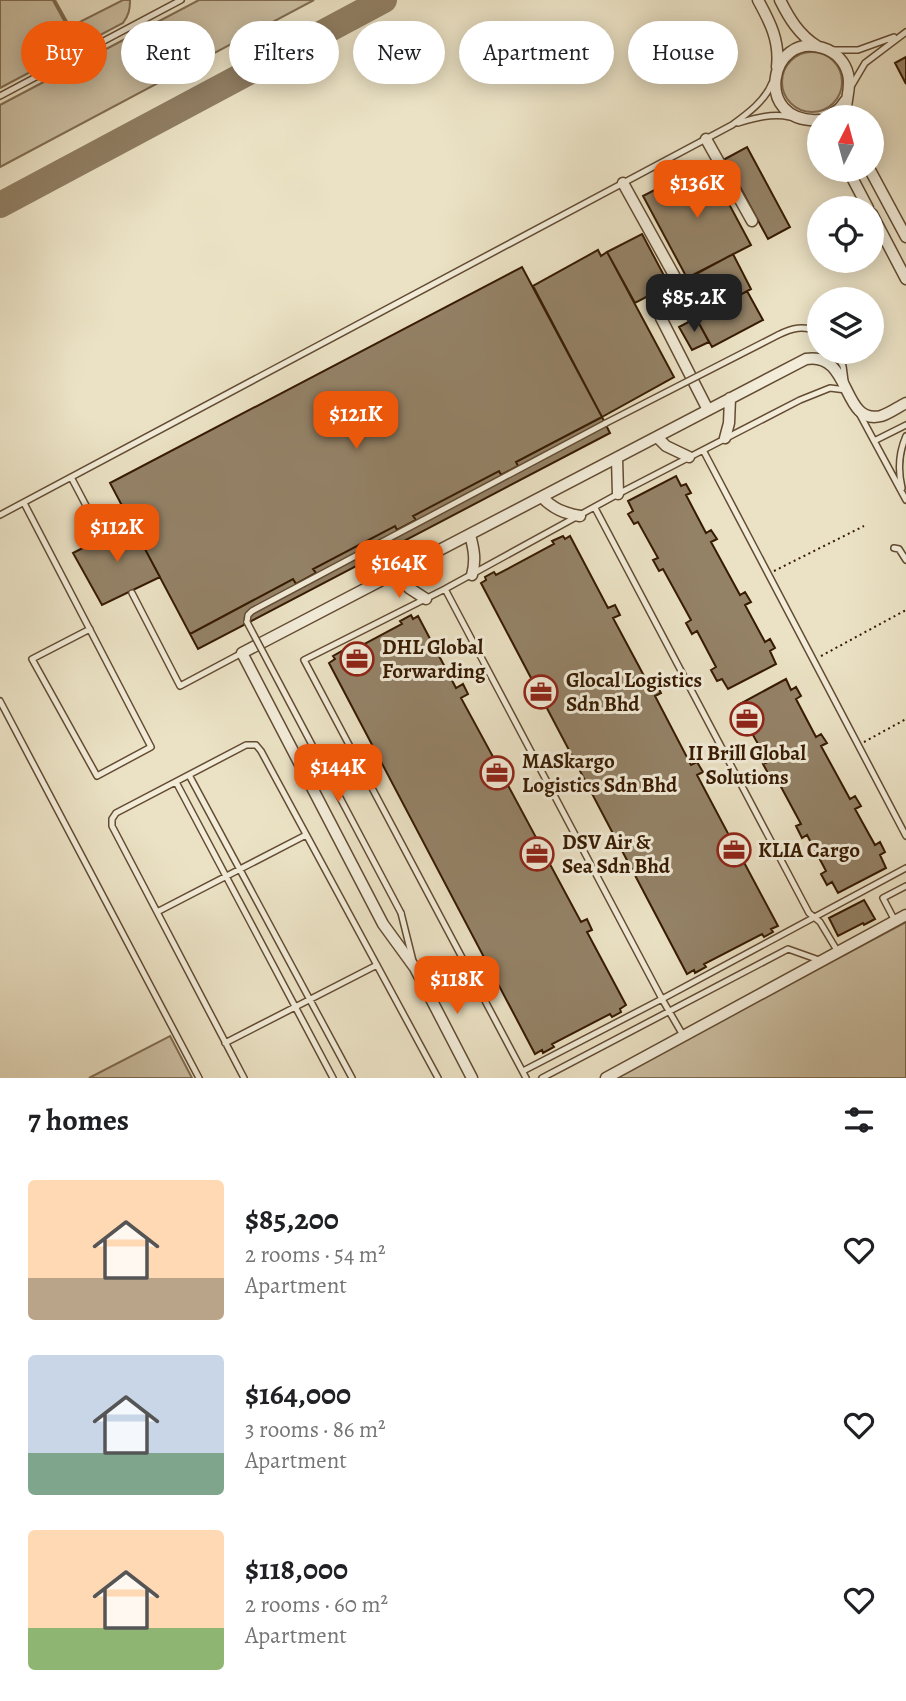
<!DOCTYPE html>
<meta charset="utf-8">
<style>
:root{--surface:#fff;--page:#f2f2f2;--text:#202124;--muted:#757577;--accent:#ea580c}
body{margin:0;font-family:Alegreya,serif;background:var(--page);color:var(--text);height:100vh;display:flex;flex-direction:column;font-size:26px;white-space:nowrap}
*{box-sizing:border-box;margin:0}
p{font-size:23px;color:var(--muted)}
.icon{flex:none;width:38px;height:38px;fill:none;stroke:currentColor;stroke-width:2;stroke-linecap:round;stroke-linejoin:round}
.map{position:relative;height:1078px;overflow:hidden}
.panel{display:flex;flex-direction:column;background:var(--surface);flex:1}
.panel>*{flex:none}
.hud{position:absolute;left:21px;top:21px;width:864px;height:63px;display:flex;gap:14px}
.needle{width:46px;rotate:6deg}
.buttons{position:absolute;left:807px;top:105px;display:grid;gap:14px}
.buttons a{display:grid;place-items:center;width:77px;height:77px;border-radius:50%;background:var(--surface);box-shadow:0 4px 18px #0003;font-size:35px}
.price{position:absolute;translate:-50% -60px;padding:0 16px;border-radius:14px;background:var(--accent);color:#fff;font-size:23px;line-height:46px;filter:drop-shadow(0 2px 4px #0008)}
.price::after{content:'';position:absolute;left:50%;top:42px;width:21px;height:16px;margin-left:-10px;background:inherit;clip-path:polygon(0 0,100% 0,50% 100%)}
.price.active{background:#222;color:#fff}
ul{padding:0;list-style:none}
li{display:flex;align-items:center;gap:21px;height:175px;padding:0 28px}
li span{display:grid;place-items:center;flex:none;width:196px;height:140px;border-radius:7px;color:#555}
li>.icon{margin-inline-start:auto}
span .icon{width:84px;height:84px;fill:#fffc;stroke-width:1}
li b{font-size:30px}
h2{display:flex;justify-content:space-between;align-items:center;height:84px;padding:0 28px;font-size:30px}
.chip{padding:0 24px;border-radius:32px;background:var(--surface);box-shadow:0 4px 18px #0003;font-size:24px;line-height:63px}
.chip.active{background:var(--accent);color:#fff}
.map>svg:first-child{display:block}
</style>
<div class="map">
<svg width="906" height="1078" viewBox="0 0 906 1078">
<rect width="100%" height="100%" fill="#ebe2c5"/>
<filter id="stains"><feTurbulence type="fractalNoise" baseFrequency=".00286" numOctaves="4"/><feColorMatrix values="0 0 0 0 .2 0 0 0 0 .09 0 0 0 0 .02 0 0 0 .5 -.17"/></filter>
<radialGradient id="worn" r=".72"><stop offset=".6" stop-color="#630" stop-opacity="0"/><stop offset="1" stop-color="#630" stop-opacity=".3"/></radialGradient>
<path fill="#ccc0a4" stroke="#816d52" stroke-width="2" d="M0 0H55L70 27 123 0H130C130 9 129 15 123 23L0 88Z
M199 0H314L0 167V105Z
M782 82a30 30 0 1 1 60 0a30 30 0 1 1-60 0Z
M906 922V1078H614Z
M170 1036 192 1078H89Z"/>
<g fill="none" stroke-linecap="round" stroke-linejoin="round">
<path stroke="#7d694e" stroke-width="2.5" d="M53 0 70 31"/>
<path stroke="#907e63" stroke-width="26" d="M0 205 384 0"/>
</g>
<path fill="#948267" stroke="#361a01" stroke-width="2" d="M906 57V84L895 63Z
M747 147 790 227 768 239 725 159Z
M707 163 751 245 687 278 643 196Z
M642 234 669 285 635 303 607 252Z
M598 250 601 256 607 252 674 377 602 417 533 286Z
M733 254 751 289 714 309 696 274Z
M522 267 602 417 516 462 518 466 501 475 499 471 413 516 416 520 397 530 395 526 313 569 316 573 296 584 293 579 190 634 110 483Z
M747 291 763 320 712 347 696 318Z
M696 318 709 342 692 350 679 327Z
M602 417 610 433 198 649 190 634 293 579 296 584 316 573 313 569 395 526 397 530 416 520 413 516 499 471 501 475 518 466 516 462Z
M676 476 681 486 686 484 691 493 686 495 706 533 711 530 717 539 711 542 740 595 745 592 751 602 745 605 765 642 770 639 775 648 770 651 776 664 728 689 722 679 717 681 711 670 716 667 697 631 692 634 686 623 691 620 663 569 659 571 653 560 658 558 638 522 634 524 628 514 633 511 628 501Z
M131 523 160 577 102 605 73 553Z
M563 536 565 539 570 536 608 608 615 605 620 615 613 618 650 687 656 683 661 693 655 696 691 765 697 762 703 772 697 775 733 843 739 840 744 850 739 853 778 926 771 929 773 932 764 937 762 934 704 964 706 967 695 973 694 970 687 974 481 583 486 580 485 577 494 572 496 575 554 544 552 541Z
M411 615 413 619 418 616 456 688 463 684 468 694 461 698 498 766 504 763 509 773 503 776 540 845 546 842 551 852 545 855 581 922 587 919 592 930 587 932 626 1005 620 1009 621 1012 612 1017 610 1014 552 1044 554 1047 543 1053 542 1050 535 1054 329 663 335 659 333 656 342 651 344 655 402 624 400 621Z
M786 679 791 690 796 687 801 696 796 699 816 737 821 734 827 743 821 746 850 799 855 796 861 806 855 809 875 845 880 842 885 852 880 855 886 868 838 893 832 882 827 885 821 874 826 871 807 835 802 838 796 826 801 824 773 772 769 775 763 764 768 762 748 726 744 728 738 718 743 715 738 705Z
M864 900 875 919 864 925 863 923 838 936 829 918Z"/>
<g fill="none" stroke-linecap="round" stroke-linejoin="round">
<defs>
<path id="service" d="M833 50H858L894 37
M852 85 865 63 906 32
M0 96 181 0
M738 123C755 118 772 113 790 117
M778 335C792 328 803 325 819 332
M835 352 843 366 845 381
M859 413 906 500
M874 441 906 425
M703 450 906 836
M71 477 102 536
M902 488C898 471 899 452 906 436
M24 503 151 747 97 776 32 659 90 629
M595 508 809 913 820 922 838 952
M0 515 732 125C747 114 765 101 772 83
M894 548 899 549 906 560
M445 589 662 999 684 1037
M132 593 180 686 242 653
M247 622 248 615 252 611 606 423
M0 701 199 1078
M189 775 352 1078
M176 782 333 1078
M157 912 306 835
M401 913 413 961
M895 921 883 898 906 886
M225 1043 377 965
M523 1071 662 999 906 868
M244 1078 112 826V819L116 813 246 745H256L261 751 438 1078
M526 1078 304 660 445 589 618 494 800 400 830 388 846 390
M542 1078 788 949 819 960"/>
<path id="minor" d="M758 0C770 22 780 41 777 67
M780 0C789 18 799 35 817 46
M828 117 840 108 846 100
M819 120C752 124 769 30 823 48 836 52 845 62 848 74 852 89 844 103 846 117
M706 139 752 221
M848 170 868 208
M870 170 906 237
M623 183 685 295 684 299 663 311 661 318 708 410
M872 214 906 279
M657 437 666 446 689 457
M725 438 729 423 730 398
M617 458 618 494
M542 497C553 509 564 513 580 516
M470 535C474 549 476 561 472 575
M397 573 409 588 426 599
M472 1078 415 968 383 924 242 653 806 359C852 351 841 426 881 416 890 413 898 407 906 403
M606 1078 906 915"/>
</defs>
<use href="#service" stroke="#634c32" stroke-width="8"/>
<use href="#minor" stroke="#634c32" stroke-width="13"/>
<path stroke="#361a01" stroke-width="2" stroke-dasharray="2 3.5" stroke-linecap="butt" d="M774 571 864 526
M821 656 906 610
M864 742 906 719"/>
<use href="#service" stroke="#f2ecd9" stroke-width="5"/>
<use href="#minor" stroke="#f2ecd9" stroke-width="10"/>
<defs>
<path id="service-bridge" d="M606 423 778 335
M247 622 401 913"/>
</defs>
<use href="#service-bridge" stroke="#634c32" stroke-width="8" stroke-linecap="butt"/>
<use href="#service-bridge" stroke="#f2ecd9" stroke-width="5"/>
</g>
<defs>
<symbol id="office-ring" viewBox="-11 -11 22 22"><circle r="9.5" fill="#f2ecd9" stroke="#8f2418" stroke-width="1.5"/><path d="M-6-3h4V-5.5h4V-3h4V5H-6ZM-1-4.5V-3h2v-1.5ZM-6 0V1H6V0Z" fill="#8f2418"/></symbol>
</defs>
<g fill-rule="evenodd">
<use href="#office-ring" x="338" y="640" width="38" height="38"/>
<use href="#office-ring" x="522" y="673" width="38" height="38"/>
<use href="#office-ring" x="728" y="700" width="38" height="38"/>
<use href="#office-ring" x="478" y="754" width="38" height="38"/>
<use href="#office-ring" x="715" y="831" width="38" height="38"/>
<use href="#office-ring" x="518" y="835" width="38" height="38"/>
</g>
<g text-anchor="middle" stroke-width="6" stroke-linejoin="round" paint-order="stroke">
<g font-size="21" font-weight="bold" fill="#361a01" stroke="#f2ecd9" text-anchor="start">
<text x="382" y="654">DHL Global<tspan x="382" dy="24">Forwarding</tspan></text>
<text x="566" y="687">Glocal Logistics<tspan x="566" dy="24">Sdn Bhd</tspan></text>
<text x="747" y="760" text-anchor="middle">II Brill Global<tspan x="747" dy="24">Solutions</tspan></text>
<text x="522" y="768">MASkargo<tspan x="522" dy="24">Logistics Sdn Bhd</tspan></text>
<text x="562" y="849">DSV Air &amp;<tspan x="562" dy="24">Sea Sdn Bhd</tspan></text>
<text x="758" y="857">KLIA Cargo</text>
</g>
</g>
<rect width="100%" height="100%" filter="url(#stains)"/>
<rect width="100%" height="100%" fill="url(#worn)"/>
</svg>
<div class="buttons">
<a><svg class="needle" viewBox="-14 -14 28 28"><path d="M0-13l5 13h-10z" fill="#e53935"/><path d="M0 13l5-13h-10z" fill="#757577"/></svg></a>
<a><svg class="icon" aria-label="locate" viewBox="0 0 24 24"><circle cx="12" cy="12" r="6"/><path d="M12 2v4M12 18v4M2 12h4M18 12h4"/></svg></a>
<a><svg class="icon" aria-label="layers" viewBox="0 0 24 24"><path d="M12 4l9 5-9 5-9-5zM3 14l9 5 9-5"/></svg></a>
</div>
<b class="price" style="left:697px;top:220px">$136K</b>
<b class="price active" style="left:694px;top:334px">$85.2K</b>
<b class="price" style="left:356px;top:451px">$121K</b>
<b class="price" style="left:117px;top:564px">$112K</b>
<b class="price" style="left:399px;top:600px">$164K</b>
<b class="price" style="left:338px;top:804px">$144K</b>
<b class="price" style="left:457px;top:1016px">$118K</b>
<div class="hud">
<a class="chip active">Buy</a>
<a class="chip">Rent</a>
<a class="chip">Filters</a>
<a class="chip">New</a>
<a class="chip">Apartment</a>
<a class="chip">House</a>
</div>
</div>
<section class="panel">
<h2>7 homes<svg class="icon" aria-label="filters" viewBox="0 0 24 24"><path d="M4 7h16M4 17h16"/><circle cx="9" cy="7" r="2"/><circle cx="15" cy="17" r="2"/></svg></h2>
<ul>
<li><span style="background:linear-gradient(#ffd9b3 70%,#b9a48a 0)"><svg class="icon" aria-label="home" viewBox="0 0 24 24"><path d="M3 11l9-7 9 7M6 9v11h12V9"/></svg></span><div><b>$85,200</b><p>2 rooms · 54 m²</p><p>Apartment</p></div><svg class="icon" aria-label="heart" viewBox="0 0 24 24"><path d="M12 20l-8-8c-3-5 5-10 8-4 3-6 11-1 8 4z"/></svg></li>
<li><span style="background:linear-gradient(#c9d6e8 70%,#7fa58c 0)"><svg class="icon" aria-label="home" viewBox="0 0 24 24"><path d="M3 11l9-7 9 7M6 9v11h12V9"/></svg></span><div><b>$164,000</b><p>3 rooms · 86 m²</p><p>Apartment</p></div><svg class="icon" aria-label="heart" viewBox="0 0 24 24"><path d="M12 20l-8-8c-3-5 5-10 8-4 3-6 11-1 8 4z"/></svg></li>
<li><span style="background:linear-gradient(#ffd9b3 70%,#8fb573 0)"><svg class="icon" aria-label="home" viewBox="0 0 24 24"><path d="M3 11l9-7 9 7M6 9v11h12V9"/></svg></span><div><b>$118,000</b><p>2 rooms · 60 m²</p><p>Apartment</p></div><svg class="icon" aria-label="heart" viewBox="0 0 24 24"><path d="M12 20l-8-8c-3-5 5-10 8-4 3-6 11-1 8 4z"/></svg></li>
</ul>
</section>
